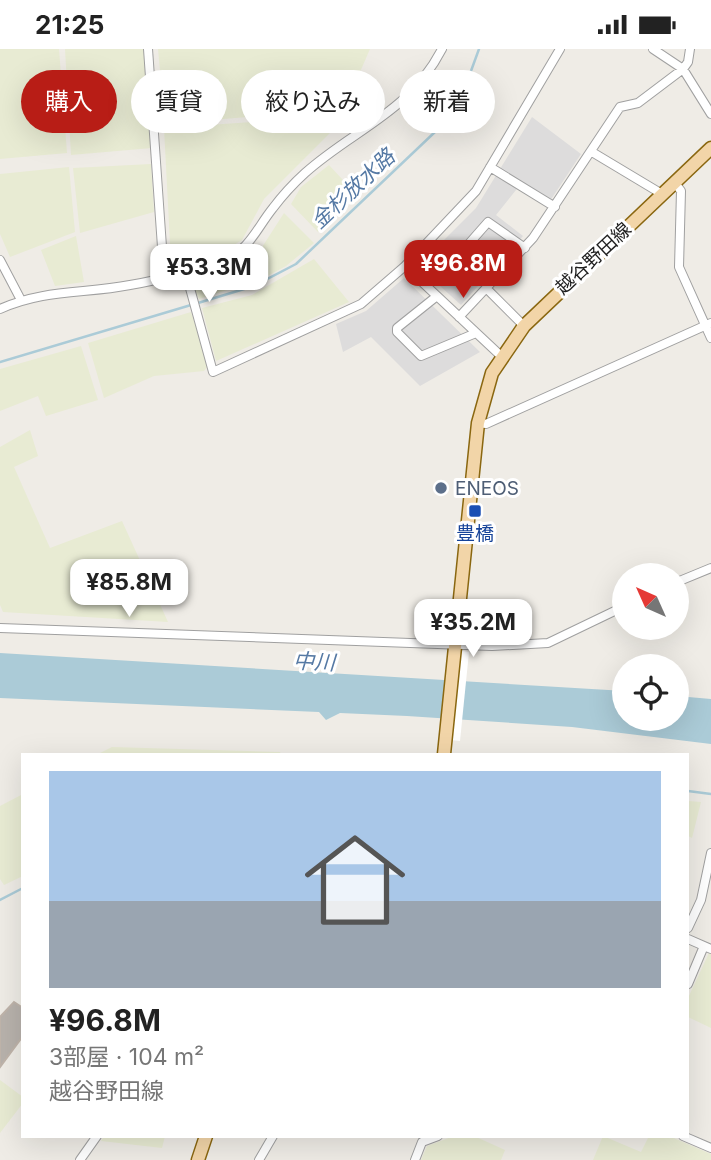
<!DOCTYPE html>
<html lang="ja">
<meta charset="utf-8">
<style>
:root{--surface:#fff;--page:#f2f2f2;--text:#222;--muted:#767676;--line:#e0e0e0;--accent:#b81d16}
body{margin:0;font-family:Inter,"Noto Sans JP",sans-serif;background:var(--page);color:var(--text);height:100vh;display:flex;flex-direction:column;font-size:26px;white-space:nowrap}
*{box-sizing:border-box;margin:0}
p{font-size:23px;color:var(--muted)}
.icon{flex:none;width:38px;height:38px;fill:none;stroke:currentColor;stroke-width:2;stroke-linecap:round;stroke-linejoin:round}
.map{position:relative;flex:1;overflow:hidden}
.drawer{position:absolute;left:21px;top:704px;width:668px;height:385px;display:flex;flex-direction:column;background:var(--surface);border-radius:0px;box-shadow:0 7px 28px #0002}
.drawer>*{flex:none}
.banner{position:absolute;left:21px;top:21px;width:670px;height:63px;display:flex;gap:14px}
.needle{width:46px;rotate:315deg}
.buttons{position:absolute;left:612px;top:514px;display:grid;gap:14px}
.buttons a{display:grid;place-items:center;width:77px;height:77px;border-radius:50%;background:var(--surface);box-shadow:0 7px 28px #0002;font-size:35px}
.price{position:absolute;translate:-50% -60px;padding:0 16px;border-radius:14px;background:#fff;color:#222;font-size:23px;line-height:46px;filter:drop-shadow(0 2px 4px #0008)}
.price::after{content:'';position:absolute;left:50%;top:42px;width:21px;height:16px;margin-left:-10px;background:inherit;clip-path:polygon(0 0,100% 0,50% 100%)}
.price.on{background:var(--accent);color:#fff}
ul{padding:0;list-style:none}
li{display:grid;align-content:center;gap:14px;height:371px;padding:0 28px}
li+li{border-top:2px solid var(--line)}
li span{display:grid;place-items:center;height:217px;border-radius:0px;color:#555}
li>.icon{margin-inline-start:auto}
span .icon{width:126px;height:126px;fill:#fffc;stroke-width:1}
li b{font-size:30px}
.pill{padding:0 24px;border-radius:32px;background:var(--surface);box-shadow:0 7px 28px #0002;font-size:24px;line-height:63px}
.pill.on{background:var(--accent);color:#fff}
.status{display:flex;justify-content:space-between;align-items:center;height:49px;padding:0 35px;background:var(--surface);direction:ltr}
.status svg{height:19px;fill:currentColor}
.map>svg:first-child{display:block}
</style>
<div class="status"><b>21:25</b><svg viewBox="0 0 49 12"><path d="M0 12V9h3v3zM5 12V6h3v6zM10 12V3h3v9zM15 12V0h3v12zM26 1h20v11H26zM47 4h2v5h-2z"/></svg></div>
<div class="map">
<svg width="711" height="1111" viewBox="0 0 711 1111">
<rect width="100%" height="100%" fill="#efece6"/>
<path fill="#dddcdc" d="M532 68 581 105 548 155 520 136 496 166 523 187 461 256 418 217 476 159Z
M404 229 480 303 420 337 371 288 343 303 336 275 366 262Z"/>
<path fill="#e8ebd3" d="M0 0H59L67 104 0 110Z
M65 0H144L152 99 71 106Z
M158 0H370L344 60 165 75Z
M341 67 336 78 264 150 242 191 221 204 171 213 164 79Z
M151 115 154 163 80 184 73 119Z
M329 116 356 145 318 183 291 155 301 138Z
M69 118 75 183 10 208 0 185V125Z
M284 164 314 194 286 217 262 230 199 250 193 237 196 230 239 217 257 206Z
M76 187 84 233 55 237 41 201Z
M314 210 349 253 216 312 202 259 252 246Z
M191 263 209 316 204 322 154 327 104 349 88 294Z
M81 297 98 351 46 367 38 347 0 362V320Z
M30 381 38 407 14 418 50 499 122 472 168 573 3 563 0 556V398Z
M112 698 280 703 281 705H98Z
M23 745V827L4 836 0 830V757Z
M688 752 701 753 692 789 688 787Z
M709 904H711V979L688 968V949Z
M0 1031 23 1048V1054L0 1084Z
M104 1087H165L162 1099 101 1092Z
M454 1087H474L505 1101 501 1111H421L427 1097Z
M603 1087 641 1103 649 1087H669L711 1105V1111H593Z"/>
<path fill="#abcbd7" d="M0 604 625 642V670H677V647L711 650V695L572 678 407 667 340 664 326 671 319 663 0 649Z"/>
<path fill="#fff" d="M450 600 469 603 460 692 441 690Z"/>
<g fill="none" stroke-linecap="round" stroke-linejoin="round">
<path stroke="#abcbd7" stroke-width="2.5" d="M198 254 254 237 296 215 456 63 479 0
M0 313 191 256
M688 742 711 745
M0 851 23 839"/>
</g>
<path fill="#b8b2ac" stroke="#bfb4aa" stroke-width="2" d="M14 953 23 959V987L0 1018V968Z"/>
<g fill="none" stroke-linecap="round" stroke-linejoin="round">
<defs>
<path id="street" d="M148 0 164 226
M653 0 683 20 711 65
M592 103 662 145
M490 118 555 158
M675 134 681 142 679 218 711 289
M0 211 21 251
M405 217 501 307
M164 226 188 232 213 323 361 255 405 217 476 142 560 0
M496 230 466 198 488 173 525 199
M486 239 524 277
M437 247 397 279V283L421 307 476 284
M0 260C45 240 84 245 130 236 156 232 199 220 223 211 250 201 256 180 273 159 282 147 294 134 305 124 354 80 409 64 442 0
M459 268 533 189 620 58 638 54 683 20 688 13 690 0
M478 374 486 375 711 274
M677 533 711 519
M0 579 492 597 548 594 625 557
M688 879 701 851 711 804
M688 890 711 900
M688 935 704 897
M683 1087 711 1099
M80 1111 97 1087
M259 1111 273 1087
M415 1111 422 1093 438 1087"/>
<path id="primary" d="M444 705 478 374 492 324 524 277 711 99
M198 1111 206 1087"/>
</defs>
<use href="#street" stroke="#a0a0a0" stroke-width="10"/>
<use href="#primary" stroke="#8a6710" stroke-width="15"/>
<use href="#street" stroke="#fff" stroke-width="8"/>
<use href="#primary" stroke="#f2d5a8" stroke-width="12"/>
</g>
<circle fill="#5c6f8a" stroke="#fff" stroke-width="2.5" cx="441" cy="439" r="7"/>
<rect fill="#1a4fb4" stroke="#fff" stroke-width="2.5" x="468" y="455" width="14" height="14" rx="3.5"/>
<g text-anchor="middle" stroke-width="6" stroke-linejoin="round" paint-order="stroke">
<g font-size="19" fill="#1f1f1f" stroke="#fff">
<text transform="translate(593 209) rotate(-43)" y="7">越谷野田線</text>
</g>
<g font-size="19" fill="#4e5e75" stroke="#fff" text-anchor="start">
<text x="455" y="446">ENEOS</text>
</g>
<g font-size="19" fill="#164399" stroke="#fff">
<text x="475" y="491">豊橋</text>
</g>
<g font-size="21" font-style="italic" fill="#5579a4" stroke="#fff">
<text transform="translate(353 140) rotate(-43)" y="7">金杉放水路</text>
<text transform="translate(314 613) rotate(3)" y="7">中川</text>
</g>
</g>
</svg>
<div class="buttons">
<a><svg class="needle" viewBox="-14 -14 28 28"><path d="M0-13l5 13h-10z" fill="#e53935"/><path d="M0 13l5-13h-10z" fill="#767676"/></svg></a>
<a><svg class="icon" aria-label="locate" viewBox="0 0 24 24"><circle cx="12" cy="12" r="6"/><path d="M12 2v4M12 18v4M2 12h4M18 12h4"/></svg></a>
</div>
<b class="price on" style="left:463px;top:251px">¥96.8M</b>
<b class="price" style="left:209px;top:255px">¥53.3M</b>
<b class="price" style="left:129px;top:570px">¥85.8M</b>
<b class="price" style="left:473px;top:610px">¥35.2M</b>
<div class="banner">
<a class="pill on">購入</a>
<a class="pill">賃貸</a>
<a class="pill">絞り込み</a>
<a class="pill">新着</a>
</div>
<section class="drawer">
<ul>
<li><span style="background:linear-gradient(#a9c7e8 60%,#9aa5b1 0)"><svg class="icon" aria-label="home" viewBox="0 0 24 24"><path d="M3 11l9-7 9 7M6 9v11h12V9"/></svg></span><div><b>¥96.8M</b><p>3部屋 · 104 m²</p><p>越谷野田線</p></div></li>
</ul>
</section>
</div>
